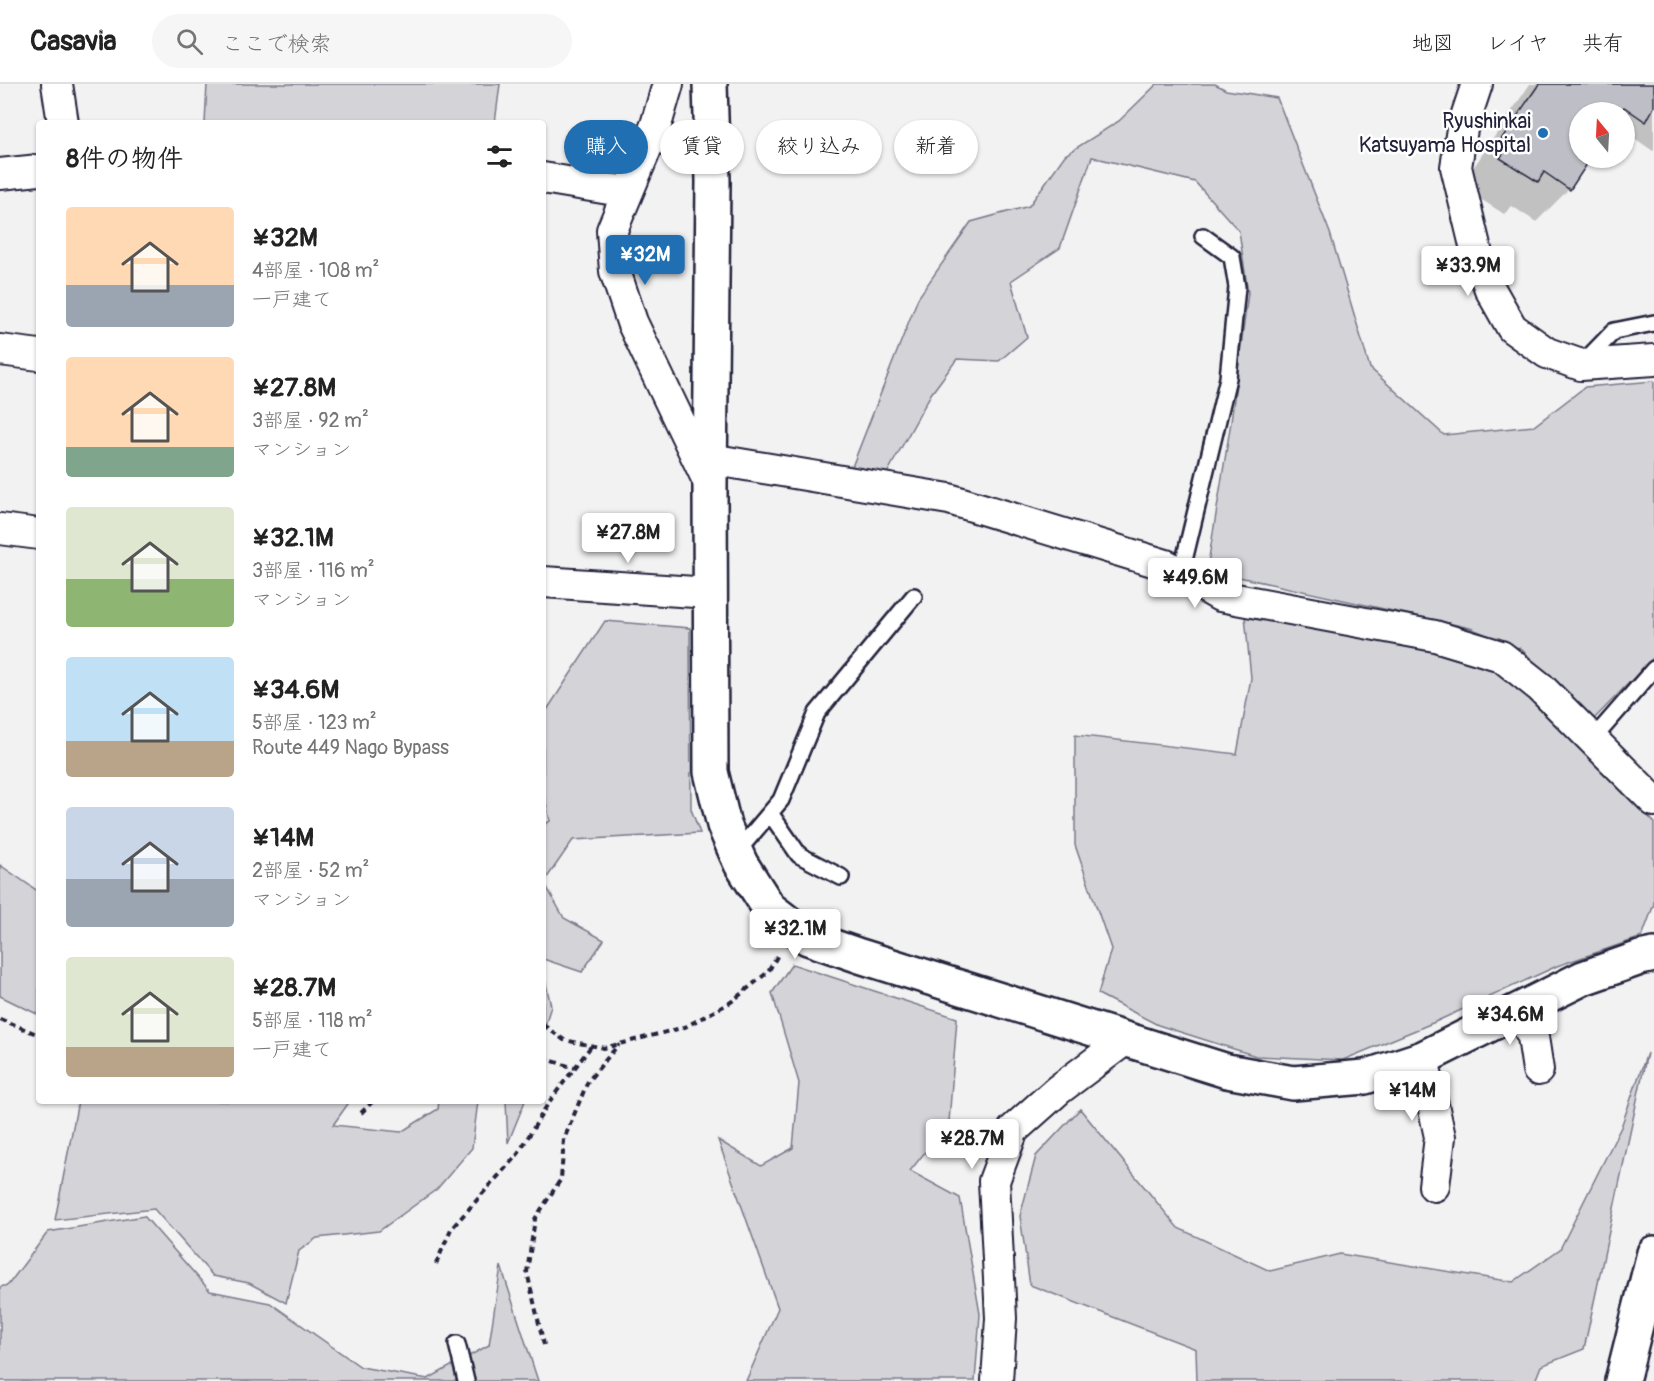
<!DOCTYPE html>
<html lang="ja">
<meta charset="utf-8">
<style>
:root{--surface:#fff;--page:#f6f6f6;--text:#222;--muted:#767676;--line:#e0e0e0;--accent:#1f6fb2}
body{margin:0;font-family:Pangolin,"Klee One",sans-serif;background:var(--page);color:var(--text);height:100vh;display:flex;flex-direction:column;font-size:22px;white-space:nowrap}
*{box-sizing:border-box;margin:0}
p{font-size:20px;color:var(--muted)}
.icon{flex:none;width:33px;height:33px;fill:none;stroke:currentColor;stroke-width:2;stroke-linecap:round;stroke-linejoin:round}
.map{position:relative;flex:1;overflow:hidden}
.sheet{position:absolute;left:36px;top:36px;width:510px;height:984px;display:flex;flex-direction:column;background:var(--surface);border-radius:6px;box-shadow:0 2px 4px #0004}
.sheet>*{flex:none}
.hud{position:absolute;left:564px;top:36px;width:570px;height:54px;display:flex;gap:12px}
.needle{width:39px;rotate:342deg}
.controls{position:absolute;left:1569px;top:18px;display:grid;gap:12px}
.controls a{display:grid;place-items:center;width:66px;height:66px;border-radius:50%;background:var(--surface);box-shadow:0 2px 4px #0004;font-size:30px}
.price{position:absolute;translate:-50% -51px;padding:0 14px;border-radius:6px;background:#fff;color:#222;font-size:20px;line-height:39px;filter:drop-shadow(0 2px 3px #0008)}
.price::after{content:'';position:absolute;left:50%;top:36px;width:18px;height:14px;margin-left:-9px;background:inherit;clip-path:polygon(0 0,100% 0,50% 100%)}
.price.on{background:var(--accent);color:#fff}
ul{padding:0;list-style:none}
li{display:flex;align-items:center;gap:18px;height:150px;padding:0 30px}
li span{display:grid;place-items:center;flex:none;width:168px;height:120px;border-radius:6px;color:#555}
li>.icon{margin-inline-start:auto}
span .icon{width:72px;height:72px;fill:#fffc;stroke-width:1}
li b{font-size:26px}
h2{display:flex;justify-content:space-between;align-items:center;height:72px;padding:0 30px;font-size:26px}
.tag{padding:0 21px;border-radius:27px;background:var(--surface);box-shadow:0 2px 4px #0004;font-size:21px;line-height:54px}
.tag.on{background:var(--accent);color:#fff}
header{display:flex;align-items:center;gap:36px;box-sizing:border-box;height:84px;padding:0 30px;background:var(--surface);border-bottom:2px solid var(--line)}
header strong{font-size:28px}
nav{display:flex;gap:33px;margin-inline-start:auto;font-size:21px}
.search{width:420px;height:54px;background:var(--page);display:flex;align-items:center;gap:15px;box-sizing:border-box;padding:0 21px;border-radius:33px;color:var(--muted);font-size:22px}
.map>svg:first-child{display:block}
</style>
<header>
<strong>Casavia</strong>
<div class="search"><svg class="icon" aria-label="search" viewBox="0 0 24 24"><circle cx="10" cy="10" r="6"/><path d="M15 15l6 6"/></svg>ここで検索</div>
<nav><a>地図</a><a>レイヤ</a><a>共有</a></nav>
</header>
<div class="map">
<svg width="1654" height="1297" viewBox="0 0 1654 1297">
<rect width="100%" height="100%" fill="#f2f2f3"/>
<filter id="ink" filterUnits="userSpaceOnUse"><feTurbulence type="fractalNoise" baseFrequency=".0167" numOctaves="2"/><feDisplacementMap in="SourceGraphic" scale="12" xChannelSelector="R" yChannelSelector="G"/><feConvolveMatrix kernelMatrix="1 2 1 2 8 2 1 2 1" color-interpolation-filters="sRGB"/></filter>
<g filter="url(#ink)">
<path fill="#d3d3d8" stroke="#7a7a8a" stroke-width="1.5" d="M207 0H500L495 39H205Z
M1157 0H1215L1226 6 1277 14 1330 149 1370 284 1444 351 1534 342 1585 303 1654 297V573L1592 637 1521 565 1470 544 1207 486 1231 338 1248 209 1239 147 1195 98 1092 73 1060 164 1011 197 1027 253 999 277 957 275 931 310 885 393 850 388 918 214 971 138 1029 122 1065 71 1119 37Z
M1245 532 1445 566 1503 587 1654 738V820L1642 853 1557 882 1435 938 1343 976 1256 972 1158 941 1098 910 1111 865 1075 761V651L1237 670 1251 594Z
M605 537 690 544 691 725 700 749 573 756 544 798 564 834 604 856 582 888 543 875V741L550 737 543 706V632Z
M0 781 39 808V931L0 912Z
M792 880 957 934 949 1038 910 1087 960 1114 980 1230 975 1297H746L778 1224 718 1056 761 1082 793 1064 799 999 772 909Z
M543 887 551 922 543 948Z
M1647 969 1584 1265 1541 1282 1535 1297H1197L1196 1265 1030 1201 1020 1132 1036 1072 1080 1025 1178 1144 1270 1187 1340 1170 1513 1198 1560 1165 1621 1043Z
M78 1017H350L333 1041 401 1048 438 1025 439 1017H478L472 1064 437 1105 379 1147 317 1154 299 1167 286 1219 249 1199 213 1192 154 1125 55 1136Z
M506 1017H525L508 1059Z
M144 1132 210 1207 270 1219 361 1283 428 1295 489 1261 501 1182 538 1297H0V1203L8 1201 48 1148Z"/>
<path fill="#0003" d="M1530 0H1654V66L1653 67 1630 51 1624 57V28H1580V74H1589L1569 105 1536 138 1512 122 1504 130 1468 107 1467 93Z"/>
<path fill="#bebec6" stroke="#22223b" stroke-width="1.5" d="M1539 0H1654V23L1646 38 1624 23 1620 28H1580V74H1591L1570 106 1544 88 1538 98 1500 74 1506 66 1498 60Z"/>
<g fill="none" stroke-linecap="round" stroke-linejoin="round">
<defs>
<path id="service" d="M1583 279 1614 247 1654 239
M1181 489 1228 294 1237 203 1232 173 1203 152
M1593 655 1654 585
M770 729 799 771 841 793
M736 769 781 716 817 629 914 512
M457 1260 466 1297"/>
<path id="minor" d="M57 0 63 39
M668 0 656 41 612 146 615 187 632 238 710 401
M1477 0 1462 45 1456 83 1477 170 1490 205 1512 244 1547 269 1581 281 1654 276
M0 90 39 86
M543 94 627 108
M0 266 39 271
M710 375 949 415 1166 481 1220 512 1435 552 1501 572 1540 603 1654 717
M0 445 39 450
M543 498 710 509
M1519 925 1533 953 1538 986
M1423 974 1440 1053 1434 1102
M997 1297 1001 1234 994 1097 1013 1046 1058 1006 1126 955"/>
<path id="tertiary" d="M710 0 713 97 710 401 711 688 724 741 736 769 741 780 769 824 808 854 860 872 1227 987 1293 999 1365 993 1423 974 1583 894 1640 874 1654 871"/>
<path id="trunk" d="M1622 1297 1654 1169"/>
</defs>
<use href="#service" stroke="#22223b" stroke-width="20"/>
<use href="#minor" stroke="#22223b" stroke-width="34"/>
<use href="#tertiary" stroke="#22223b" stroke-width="38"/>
<use href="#trunk" stroke="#22223b" stroke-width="38"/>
<path stroke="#22223b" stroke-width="4" stroke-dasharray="6 4.5" stroke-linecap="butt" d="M0 935 39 951
M543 941 564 956 604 964 685 943 731 918 768 888 779 869
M543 974 575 984
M361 1029 373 1017
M436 1180 451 1145 518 1070 549 1018 592 961
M544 1261 527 1188 535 1135 561 1095 564 1055 588 997 619 960"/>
<use href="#service" stroke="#fff" stroke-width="15"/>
<use href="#minor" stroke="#fff" stroke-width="30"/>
<use href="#tertiary" stroke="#fff" stroke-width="33"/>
<use href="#trunk" stroke="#fff" stroke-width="33"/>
</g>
</g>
<circle fill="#1f6fb2" stroke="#fff" stroke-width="2" cx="1543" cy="49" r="6"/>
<g text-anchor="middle" stroke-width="5" stroke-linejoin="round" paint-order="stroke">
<g font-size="21" fill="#22223b" stroke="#fff" text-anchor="end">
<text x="1531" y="44">Ryushinkai<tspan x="1531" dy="24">Katsuyama Hospital</tspan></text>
</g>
</g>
</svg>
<div class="controls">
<a><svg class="needle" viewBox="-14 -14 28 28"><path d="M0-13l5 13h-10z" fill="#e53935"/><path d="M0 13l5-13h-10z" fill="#767676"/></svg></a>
</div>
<b class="price on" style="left:645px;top:202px">¥32M</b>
<b class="price" style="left:1468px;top:213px">¥33.9M</b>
<b class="price" style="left:628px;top:480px">¥27.8M</b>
<b class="price" style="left:1195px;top:525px">¥49.6M</b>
<b class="price" style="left:795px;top:876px">¥32.1M</b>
<b class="price" style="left:1510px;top:962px">¥34.6M</b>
<b class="price" style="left:1412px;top:1038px">¥14M</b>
<b class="price" style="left:972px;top:1086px">¥28.7M</b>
<div class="hud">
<a class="tag on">購入</a>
<a class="tag">賃貸</a>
<a class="tag">絞り込み</a>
<a class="tag">新着</a>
</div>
<section class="sheet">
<h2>8件の物件<svg class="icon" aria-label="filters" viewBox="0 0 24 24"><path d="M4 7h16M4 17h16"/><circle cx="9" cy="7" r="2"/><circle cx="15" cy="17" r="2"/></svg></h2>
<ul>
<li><span style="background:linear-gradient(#ffd9b3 65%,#9aa5b1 0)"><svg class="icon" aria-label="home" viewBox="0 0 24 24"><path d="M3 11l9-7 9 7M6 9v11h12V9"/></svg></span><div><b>¥32M</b><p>4部屋 · 108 m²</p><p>一戸建て</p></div></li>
<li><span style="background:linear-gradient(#ffd9b3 75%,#7fa58c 0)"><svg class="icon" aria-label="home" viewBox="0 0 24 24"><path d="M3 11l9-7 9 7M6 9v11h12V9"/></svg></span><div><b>¥27.8M</b><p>3部屋 · 92 m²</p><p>マンション</p></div></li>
<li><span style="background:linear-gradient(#dfe7d0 60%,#8fb573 0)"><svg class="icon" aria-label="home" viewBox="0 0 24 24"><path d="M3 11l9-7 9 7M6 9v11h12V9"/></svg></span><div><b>¥32.1M</b><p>3部屋 · 116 m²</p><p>マンション</p></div></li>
<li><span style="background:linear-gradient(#bfe0f5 70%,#b9a48a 0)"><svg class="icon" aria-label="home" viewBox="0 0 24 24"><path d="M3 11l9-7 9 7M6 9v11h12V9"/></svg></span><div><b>¥34.6M</b><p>5部屋 · 123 m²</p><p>Route 449 Nago Bypass</p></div></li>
<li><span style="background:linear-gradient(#c9d6e8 60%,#9aa5b1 0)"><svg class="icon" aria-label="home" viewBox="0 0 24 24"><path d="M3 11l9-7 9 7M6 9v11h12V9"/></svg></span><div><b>¥14M</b><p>2部屋 · 52 m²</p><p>マンション</p></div></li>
<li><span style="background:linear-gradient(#dfe7d0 75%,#b9a48a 0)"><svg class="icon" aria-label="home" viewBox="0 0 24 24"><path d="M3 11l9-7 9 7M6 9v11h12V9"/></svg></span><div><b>¥28.7M</b><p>5部屋 · 118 m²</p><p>一戸建て</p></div></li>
</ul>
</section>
</div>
